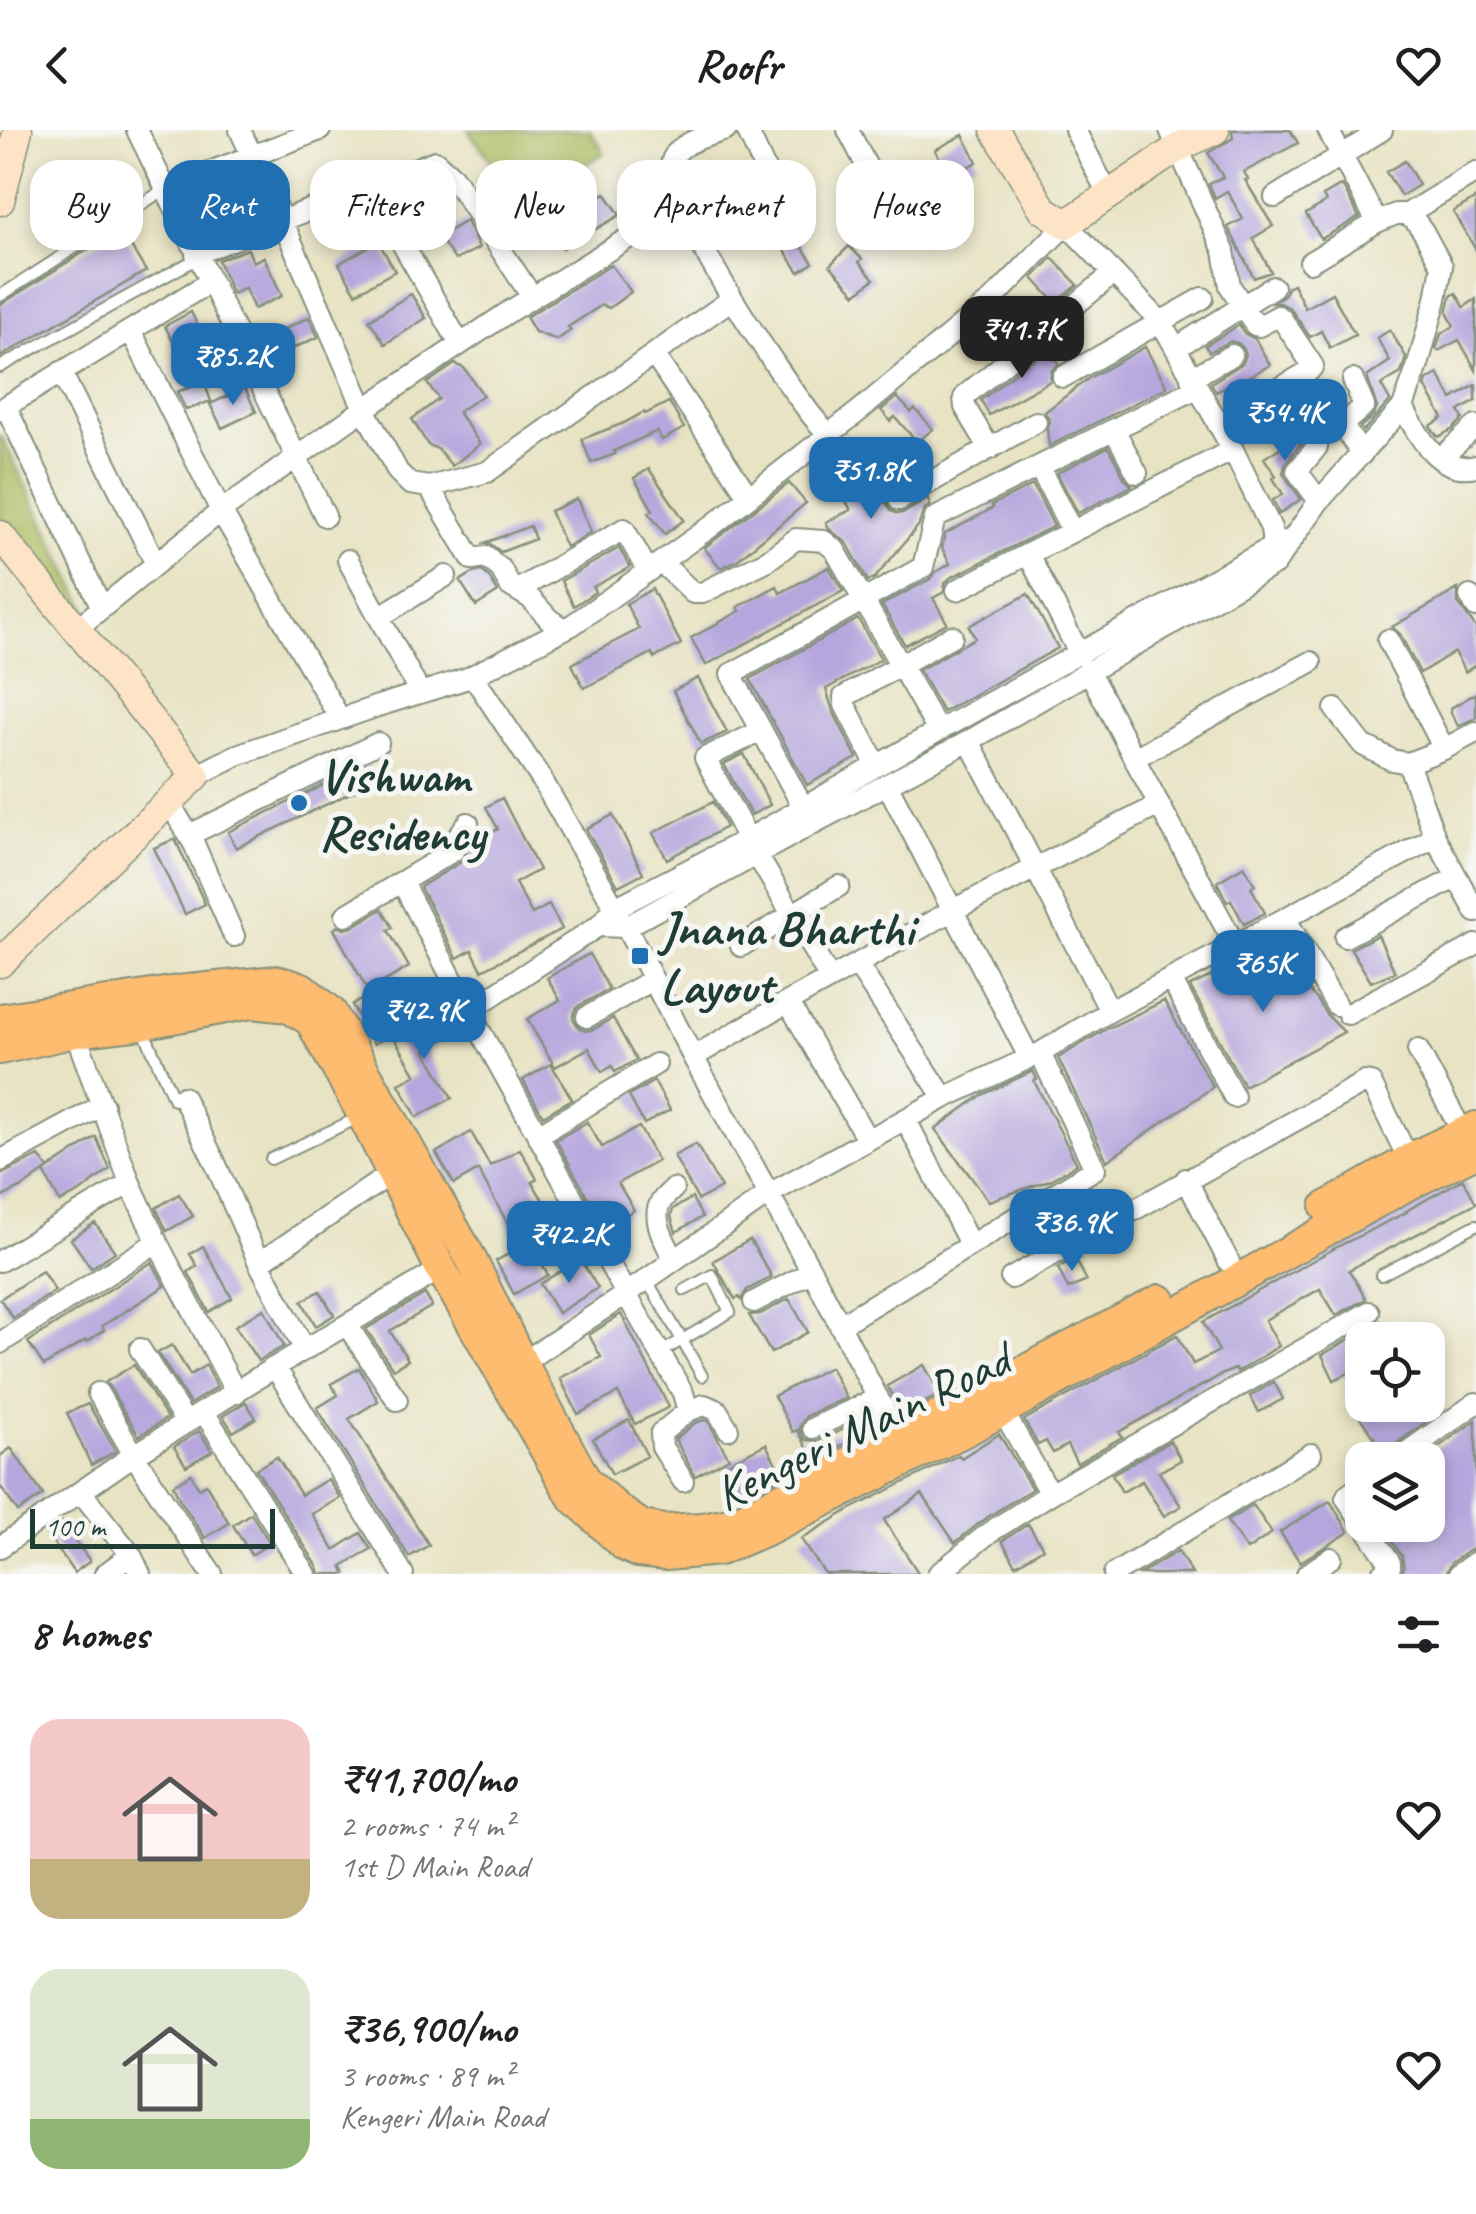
<!DOCTYPE html>
<meta charset="utf-8">
<style>
:root{--surface:#fff;--page:#f2f2f2;--text:#202124;--muted:#757577;--accent:#1f6fb2}
body{margin:0;font-family:Caveat,sans-serif;background:var(--page);color:var(--text);height:100vh;display:flex;flex-direction:column;font-size:38px;white-space:nowrap}
*{box-sizing:border-box;margin:0}
p{font-size:32px;color:var(--muted)}
.icon{flex:none;width:55px;height:55px;fill:none;stroke:currentColor;stroke-width:2;stroke-linecap:round;stroke-linejoin:round}
.map{position:relative;height:1444px;overflow:hidden}
.details{display:flex;flex-direction:column;background:var(--surface);flex:1}
.details>*{flex:none}
.guide{position:absolute;left:30px;top:30px;width:1418px;height:90px;display:flex;gap:20px}
.fabs{position:absolute;left:1345px;top:1192px;display:grid;gap:20px}
.fabs a{display:grid;place-items:center;width:100px;height:100px;border-radius:20px;background:var(--surface);box-shadow:0 5px 15px #0003;font-size:50px}
.scale{position:absolute;left:30px;bottom:25px;width:245px;box-sizing:border-box;padding-left:10px;border:5px solid #1f3d34;border-top:0;font-size:28px;line-height:35px;white-space:nowrap;color:#1f3d34;-webkit-text-stroke:8px #f6f6f2;paint-order:stroke}
.price{position:absolute;translate:-50% -85px;padding:0 22px;border-radius:20px;background:var(--accent);color:#fff;font-size:32px;line-height:65px;filter:drop-shadow(0 2px 5px #0008)}
.price::after{content:'';position:absolute;left:50%;top:60px;width:30px;height:22px;margin-left:-15px;background:inherit;clip-path:polygon(0 0,100% 0,50% 100%)}
.price.selected{background:#222;color:#fff}
ul{padding:0;list-style:none}
li{display:flex;align-items:center;gap:30px;height:250px;padding:0 30px}
li span{display:grid;place-items:center;flex:none;width:280px;height:200px;border-radius:30px;color:#555}
li>.icon{margin-inline-start:auto}
span .icon{width:120px;height:120px;fill:#fffc;stroke-width:1}
li b{font-size:42px}
h2{display:flex;justify-content:space-between;align-items:center;height:120px;padding:0 30px;font-size:42px}
.chip{padding:0 35px;border-radius:30px;background:var(--surface);box-shadow:0 5px 15px #0003;font-size:35px;line-height:90px}
.chip.selected{background:var(--accent);color:#fff}
header{display:flex;justify-content:space-between;align-items:center;height:130px;padding:0 30px;background:var(--surface);font-size:45px;font-weight:800}
.map>svg:first-child{display:block}
</style>
<header><svg class="icon" aria-label="back" viewBox="0 0 24 24"><path d="M15 5l-7 7 7 7"/></svg>Roofr<svg class="icon" aria-label="heart" viewBox="0 0 24 24"><path d="M12 20l-8-8c-3-5 5-10 8-4 3-6 11-1 8 4z"/></svg></header>
<div class="map">
<svg width="1476" height="1444" viewBox="0 0 1476 1444">
<rect width="100%" height="100%" fill="#f6f6f2"/>
<filter id="ink" filterUnits="userSpaceOnUse"><feTurbulence type="fractalNoise" baseFrequency=".01" numOctaves="2"/><feDisplacementMap in="SourceGraphic" scale="20" xChannelSelector="R" yChannelSelector="G"/><feConvolveMatrix kernelMatrix="1 2 1 2 8 2 1 2 1" color-interpolation-filters="sRGB"/></filter>
<filter id="wash" filterUnits="userSpaceOnUse"><feTurbulence type="fractalNoise" baseFrequency=".0048" numOctaves="4" result="noise"/><feDisplacementMap in="SourceGraphic" scale="40" xChannelSelector="R" yChannelSelector="G"/><feGaussianBlur stdDeviation="2.25" result="paint"/><feColorMatrix in="noise" values="0 0 0 0 0 0 0 0 0 0 0 0 0 0 0 0 0 1.4 0 .05"/><feComposite in="paint" operator="in"/></filter>
<g filter="url(#wash)">
<rect width="100%" height="100%" fill="#e8e3c3"/>
<path fill="#acbb5e" stroke="#667c49" stroke-width="2.5" d="M468 0H590L604 23 522 72Z
M0 304 89 484 78 493 0 400Z"/>
<g id="blocks">
<path fill="#b5a6dd" d="M1232 0H1290L1298 13 1244 42 1248 49 1245 50 1273 96 1253 108 1271 142 1254 148 1228 97 1243 89 1227 61 1215 68 1209 54 1223 47 1208 23 1233 8Z
M963 5 977 32 950 46 935 20Z
M1405 31 1419 55 1401 66 1386 42Z
M751 52 760 76 723 89 715 66Z
M1342 55 1359 87 1321 109 1306 84 1326 72 1323 66Z
M554 58 562 70 577 60 587 75 605 63 620 85 563 118 533 72Z
M1476 68V120L1453 82Z
M466 91 479 118 455 130 439 107Z
M120 99 146 141 0 227V175Z
M778 100 787 105H794L813 133 799 142 773 103Z
M378 111 395 141 356 163 339 134Z
M849 116 862 129 859 132 874 149 856 164 830 135Z
M248 119 253 132 264 127 282 166 254 179 245 158 232 164 218 130Z
M1052 128 1078 155 1056 173 1033 148Z
M611 135 631 162 609 178 602 175 568 197 571 200 557 210 535 202 526 187Z
M1293 154 1305 178 1332 163 1355 205 1330 218 1321 201 1310 207 1290 178 1280 173H1273L1285 164 1287 157Z
M1456 163 1464 177 1476 169V240L1459 210 1438 221 1436 219 1441 204 1454 196 1447 182 1451 166Z
M411 164 426 188 385 214 369 190Z
M191 182 210 221 184 234 165 196Z
M309 187 318 207 287 221 278 202Z
M1239 195 1244 203 1255 209 1270 235 1250 246 1256 256 1238 267 1230 254 1216 262 1211 253 1243 233 1246 224 1243 218 1238 213 1231 211 1209 222 1205 216Z
M1390 200 1406 227 1405 231 1401 243 1381 255 1390 271 1363 301 1360 297 1373 286 1377 278 1367 247 1390 231 1377 208Z
M1048 215 1059 234 1051 241 1050 251 989 285 981 270 1023 236 1035 229 1033 227Z
M1145 217 1167 257 1049 316 1047 300 1050 291 1045 282 1089 248Z
M455 234 464 238 483 265 458 282 480 314 452 336 438 319 428 315 412 289 439 269 427 253Z
M1438 244 1452 269 1476 255V271L1459 281 1463 289 1453 299 1438 307 1430 296 1443 288 1425 256 1427 250Z
M204 252 211 271 186 280 177 262Z
M245 258 256 282 222 298 210 274Z
M897 267 911 282 915 279 933 299 917 312 895 287 890 291 881 280Z
M669 272 684 298 662 310 657 301 614 321 615 324 591 333 582 309 624 293 644 282 645 284Z
M1294 280 1296 284 1295 296 1301 314 1286 333 1283 343 1301 369 1279 384 1273 370 1283 364 1273 348 1276 346 1264 328 1292 310 1279 290Z
M1108 317 1125 349 1132 356 1078 383 1057 343Z
M853 329 875 368 888 362 885 371 891 381 898 384 905 382 928 369 930 375 924 380 919 395 875 448 868 451 847 413 829 399 826 392 851 380 829 342Z
M649 339 684 390 665 404 649 383 653 380 634 348Z
M789 353 806 373 736 431 721 438 704 418Z
M1033 355 1054 396 950 448 945 453 944 462 933 468 947 493 905 515 882 475 930 449 936 442 950 434 942 418 945 404 993 378 992 375Z
M577 369 591 402 566 417 550 381Z
M530 396 535 409 501 422 490 414 485 413Z
M619 418 630 437 593 457 595 462 574 476 561 451Z
M829 437 843 461 706 535 691 508 740 481 738 477 777 456 780 463Z
M482 441 489 447 498 462 476 476 460 451 473 443Z
M652 459 681 514 654 528 652 523 584 558 572 534 639 499 626 474Z
M1458 459V473L1476 498V535L1465 542 1454 522 1420 543 1400 504 1392 497Z
M1028 464 1058 518 943 582 919 540 975 508 969 496Z
M858 489 881 529 826 559 833 581 857 628 807 655 750 549Z
M698 548 727 602 701 614 673 561Z
M1476 563V588L1458 596 1451 583V578Z
M744 624 770 675 751 685 724 634Z
M365 635 373 652 236 718 228 702Z
M502 668 539 740 515 753 532 784 549 775 562 799 482 840 472 820 457 828 420 757 461 732 465 728 468 716 498 699 486 677Z
M713 672 726 697 667 729 653 703Z
M613 685 643 743 618 756 586 699Z
M175 709 205 774 185 784 154 718Z
M1244 736 1255 755 1251 757 1265 783 1244 794 1231 770 1227 772 1217 752Z
M382 779 393 798 388 800 409 837 368 861 334 799 338 796 345 799 352 797Z
M1378 805 1395 842 1371 852 1351 819Z
M1273 817 1318 871 1325 883 1344 902 1244 956 1190 856Z
M589 824 609 859 579 876 575 881 573 888 579 898 586 901 594 899 613 888 636 930 615 942 612 936 602 942 589 918 555 937 527 889 560 870 547 848Z
M379 860 401 898 374 914 352 875Z
M1164 871 1213 957 1107 1031 1058 928 1108 898Z
M440 879 455 903 425 920 452 968 417 987 399 954 416 945 393 906Z
M551 934 572 969 543 986 523 950Z
M1033 941 1037 949 1034 951 1077 1034 1050 1050 989 1071 935 999 982 965Z
M654 951 670 980 644 994 629 966Z
M587 992 602 1017 639 997 658 1031 618 1053 634 1080 605 1098 556 1010Z
M471 1002 490 1036 520 1019 537 1049 532 1052 556 1092 519 1114 478 1040 454 1054 436 1023Z
M96 1007 110 1039 80 1062 60 1072 44 1042Z
M696 1014 721 1058 698 1070 674 1026Z
M39 1026 48 1039 23 1057 0 1068V1045Z
M1463 1049 1476 1073 1349 1140 1366 1169 1336 1185 1320 1159 1265 1190 1279 1216 1237 1242 1235 1239 1223 1244 1119 1302 1122 1307 1077 1333 1067 1315 1053 1323 1046 1311 1038 1315 1024 1290 1177 1205 1193 1234 1219 1221 1203 1192 1335 1118 1407 1082 1406 1081Z
M179 1064 193 1086 167 1101 156 1078Z
M692 1068 702 1087 676 1102 671 1086 673 1079Z
M95 1093 115 1122 91 1138 71 1109Z
M750 1110 772 1147 747 1160 741 1170 739 1167 735 1169 713 1131Z
M530 1112 548 1145 514 1164 496 1131Z
M203 1116 232 1168 209 1182 188 1142 197 1136 190 1124Z
M1075 1128 1087 1151 1068 1159 1058 1138Z
M580 1129 598 1158 558 1183 540 1154Z
M152 1132 165 1156 102 1196 104 1200 87 1212 86 1210 44 1236 28 1212Z
M42 1141 55 1161 13 1188 0 1169Z
M320 1161 334 1185 316 1196 302 1171Z
M425 1164 432 1176 390 1201 408 1230 393 1239 366 1199Z
M789 1169 808 1202 771 1223 749 1185 760 1184Z
M264 1179 284 1216 258 1231 235 1196Z
M621 1184 669 1277 635 1294 618 1263 578 1284 560 1248 601 1227 589 1205Z
M1381 1191 1390 1210H1362V1237L1334 1250 1322 1225Z
M172 1215 190 1245 206 1235 217 1257 190 1274 158 1223Z
M134 1235 167 1288 139 1306 106 1252Z
M924 1235 940 1264 902 1284 887 1256Z
M830 1237 846 1268 806 1286 800 1296 801 1305 806 1310 818 1311 868 1288 873 1299 813 1330 798 1300 793 1302 774 1266Z
M359 1238 378 1271 349 1289 429 1415 409 1427 317 1278 338 1265 331 1254Z
M1274 1252 1283 1269 1259 1282 1250 1266Z
M246 1272 256 1288 233 1302 223 1286Z
M88 1274 116 1321 91 1335 67 1283Z
M1351 1275H1432L1438 1283 1385 1322Z
M629 1290 647 1326 612 1344 593 1309Z
M704 1290 708 1291 729 1328 695 1346 675 1309 695 1293Z
M1476 1290V1418L1468 1421 1451 1433 1445 1444H1402L1404 1437 1402 1426 1381 1395H1428V1330H1420Z
M199 1301 212 1321 186 1336 174 1317Z
M999 1304 1032 1359 983 1390 955 1413 922 1364 884 1390 919 1444H825L801 1409 849 1380 959 1325 961 1328Z
M1170 1311 1181 1330 1159 1342 1181 1376 1164 1386 1142 1351 1122 1362 1112 1344Z
M766 1314 782 1346 743 1367 726 1334Z
M11 1318 43 1365 18 1382 0 1356V1326Z
M277 1327 301 1365 328 1349 340 1368 312 1384 334 1420 361 1403 371 1419 342 1436 346 1444H320L318 1437 256 1339Z
M191 1344 199 1358 206 1354 229 1393 205 1408 180 1370 173 1355Z
M1330 1371 1349 1402 1300 1432 1280 1402Z
M1253 1375 1272 1403 1247 1420 1227 1391Z
M251 1383 270 1413 251 1425 233 1395Z
M61 1392 90 1431 74 1443 46 1402Z
M1028 1394 1043 1418 1016 1435 1002 1411Z
M1178 1421 1192 1444H1140Z"/>
</g>
</g>
<g filter="url(#ink)">
<use href="#blocks" fill-opacity="0" stroke="#84907c" stroke-width="2.5"/>
<g fill="none" stroke-linecap="round" stroke-linejoin="round">
<defs>
<path id="lane" d="M0 166 165 59
M0 237 198 128
M143 899 174 970
M271 1029 360 987
M1381 1145 1476 1095
M646 1149 682 1210 660 1223
M685 1160 712 1145 730 1182 682 1210 702 1246"/>
<path id="street" d="M137 0 325 386
M240 0 282 90 364 279 398 342 410 354 429 357 487 342 732 169
M726 0C709 6 681 11 673 28 655 61 779 243 804 275 811 286 820 295 829 305
M747 0 789 92
M848 0 898 97
M1075 0 1108 64
M1170 0 1224 121 1230 156 1255 195 1259 196 1278 186 1282 189 1313 236 1309 241 1218 295
M369 56 460 214
M165 59 320 0
M1275 67 1382 0
M1407 84 1476 42
M196 124 435 31 453 47 532 167
M1310 132 1377 92
M1176 218 1273 157
M654 225 749 367
M61 242 156 434
M1063 247 1203 168
M1191 248 1232 225
M1353 250 1364 276 1342 295 1362 324
M6 277 102 478
M1403 277C1418 305 1438 345 1476 336
M0 280 210 152
M1114 299 1137 343
M990 319 965 277 964 268 967 264 1114 143
M1441 328 1476 296
M1039 337 1072 401
M429 357 472 429 486 427 501 439 510 456 530 468 549 489 563 499
M899 370 1036 292
M1319 371 1297 341 1317 317 1308 291 1325 275
M348 430 420 563
M661 432 693 463H702L768 430 796 409 824 411 835 420 938 601
M519 459 624 399 648 441
M957 460 1028 424
M1470 466 1476 477
M379 487 446 446
M76 499 221 381 131 201
M1388 510 1444 619
M1080 525 1028 424 1233 320
M1090 543 1134 628 1311 532
M473 546 542 650 626 797 693 927 817 1151 898 1307
M1335 579 1363 615 1392 630 1408 633 1444 619 1476 602
M340 589 221 381 364 279 510 181 682 75
M969 611 1110 881
M1408 633 1435 707 1476 782
M877 636 845 575 844 567 952 506
M196 646 237 625 378 576 468 548 572 495 709 398 859 281 993 169 1066 94 1161 192 1233 320 1271 398 1275 434
M887 654 1029 927
M169 672 194 714 234 806
M803 677 731 544 923 437 935 388 1197 258
M189 705 378 613
M748 709 705 628 761 601
M757 725 830 849
M402 752 469 881 626 1164 522 1233
M346 785 453 721 455 710 468 693
M1280 791 1435 707
M598 796 626 797 812 694 969 611 1275 434 1319 371 1403 277 1418 235 1436 169 1442 136 1423 101 1414 89 1407 84H1396L1377 92 1328 0
M1345 807 1457 747
M1235 815 1280 791H1287L1336 875
M741 816 839 756
M857 834 953 780 1159 675
M1171 849 1234 967
M469 881 598 796 615 778 748 709 938 601 1283 411
M1348 884 1476 815
M587 887 652 850
M75 902 130 1053 157 1112 236 1263
M1418 920 1463 1003
M693 927 788 872
M183 967 213 1028 259 1133 305 1220
M906 990 970 1114
M538 1005 656 934
M867 1009 788 872 857 834 944 968
M0 1031 103 975
M1186 1049 1229 1132
M673 1059C669 1063 664 1067 661 1072 650 1089 667 1114 674 1130
M0 1131 130 1053
M259 1133 392 1043
M1011 1148 1365 952 1371 953 1409 1030
M754 1172 811 1142
M347 1195 397 1270
M840 1195 1095 1039 1040 923
M0 1213 157 1112
M140 1219 186 1293
M275 1237 403 1444
M98 1263 134 1325 212 1444
M688 1281 704 1275 717 1280 728 1299
M1003 1281 1050 1364
M204 1282 306 1444
M813 1298 878 1268
M1396 1330 1476 1273
M683 1351 662 1317 661 1303 688 1281 683 1263 626 1164 769 1064 944 968 1040 923 1110 881 1235 815 1134 628
M1362 1354 1348 1364 1346 1368 1362 1392
M81 1362 131 1425 140 1444
M1364 1395 1390 1433V1437L1382 1444
M0 1417 128 1329 275 1237 441 1139
M105 1444 131 1425
M938 1444 990 1402 1050 1364 1369 1182
M1114 1444 1311 1324
M1307 1444 1331 1428
M1459 1444 1476 1432"/>
<path id="secondary" d="M995 0 1043 79 1066 94 1179 17 1215 0
M0 71 18 0
M0 405 196 646 0 833"/>
<path id="primary" d="M0 889 177 861 277 851 302 858 331 882 470 1127 522 1233 586 1351 619 1380 642 1396 665 1400 702 1398 735 1392 1160 1170
M0 919 75 902 141 894 251 873 288 877 310 890 358 976 441 1139 572 1366 625 1416 638 1422 666 1425 719 1420 766 1400 971 1298 1406 1056 1476 1022
M1326 1077 1417 1025 1476 997"/>
</defs>
<use href="#lane" stroke="#84907c" stroke-width="14"/>
<use href="#street" stroke="#84907c" stroke-width="24"/>
<use href="#secondary" stroke="#84907c" stroke-width="31"/>
<use href="#primary" stroke="#84907c" stroke-width="34"/>
<use href="#lane" stroke="#fff" stroke-width="10"/>
<use href="#street" stroke="#fff" stroke-width="20"/>
<use href="#secondary" stroke="#fee4c6" stroke-width="28"/>
<use href="#primary" stroke="#fdbc70" stroke-width="30"/>
</g>
</g>
<g fill="#1f6fb2" stroke="#f6f6f2" stroke-width="4">
<circle cx="299" cy="673" r="10"/>
<rect x="630" y="816" width="20" height="20" rx="5"/>
</g>
<g text-anchor="middle" stroke-width="10" stroke-linejoin="round" paint-order="stroke">
<g font-size="50" font-weight="bold" fill="#1f3d34" stroke="#f6f6f2" text-anchor="start">
<text x="319" y="662">Vishwam<tspan x="319" dy="58">Residency</tspan></text>
<text x="660" y="815">Jnana Bharthi<tspan x="660" dy="58">Layout</tspan></text>
</g>
<g font-size="50" fill="#1f3d34" stroke="#f6f6f2">
<text transform="translate(861 1295) rotate(-26)" y="18">Kengeri Main Road</text>
</g>
</g>
</svg>
<div class="fabs">
<a><svg class="icon" aria-label="locate" viewBox="0 0 24 24"><circle cx="12" cy="12" r="6"/><path d="M12 2v4M12 18v4M2 12h4M18 12h4"/></svg></a>
<a><svg class="icon" aria-label="layers" viewBox="0 0 24 24"><path d="M12 4l9 5-9 5-9-5zM3 14l9 5 9-5"/></svg></a>
</div>
<div class="scale">100 m</div>
<b class="price selected" style="left:1022px;top:251px">₹41.7K</b>
<b class="price" style="left:233px;top:278px">₹85.2K</b>
<b class="price" style="left:1285px;top:334px">₹54.4K</b>
<b class="price" style="left:871px;top:392px">₹51.8K</b>
<b class="price" style="left:1263px;top:885px">₹65K</b>
<b class="price" style="left:424px;top:932px">₹42.9K</b>
<b class="price" style="left:1072px;top:1144px">₹36.9K</b>
<b class="price" style="left:569px;top:1156px">₹42.2K</b>
<div class="guide">
<a class="chip">Buy</a>
<a class="chip selected">Rent</a>
<a class="chip">Filters</a>
<a class="chip">New</a>
<a class="chip">Apartment</a>
<a class="chip">House</a>
</div>
</div>
<section class="details">
<h2>8 homes<svg class="icon" aria-label="filters" viewBox="0 0 24 24"><path d="M4 7h16M4 17h16"/><circle cx="9" cy="7" r="2"/><circle cx="15" cy="17" r="2"/></svg></h2>
<ul>
<li><span style="background:linear-gradient(#f6c9c9 70%,#c2b280 0)"><svg class="icon" aria-label="home" viewBox="0 0 24 24"><path d="M3 11l9-7 9 7M6 9v11h12V9"/></svg></span><div><b>₹41,700/mo</b><p>2 rooms · 74 m²</p><p>1st D Main Road</p></div><svg class="icon" aria-label="heart" viewBox="0 0 24 24"><path d="M12 20l-8-8c-3-5 5-10 8-4 3-6 11-1 8 4z"/></svg></li>
<li><span style="background:linear-gradient(#dfe7d0 75%,#8fb573 0)"><svg class="icon" aria-label="home" viewBox="0 0 24 24"><path d="M3 11l9-7 9 7M6 9v11h12V9"/></svg></span><div><b>₹36,900/mo</b><p>3 rooms · 89 m²</p><p>Kengeri Main Road</p></div><svg class="icon" aria-label="heart" viewBox="0 0 24 24"><path d="M12 20l-8-8c-3-5 5-10 8-4 3-6 11-1 8 4z"/></svg></li>
</ul>
</section>
